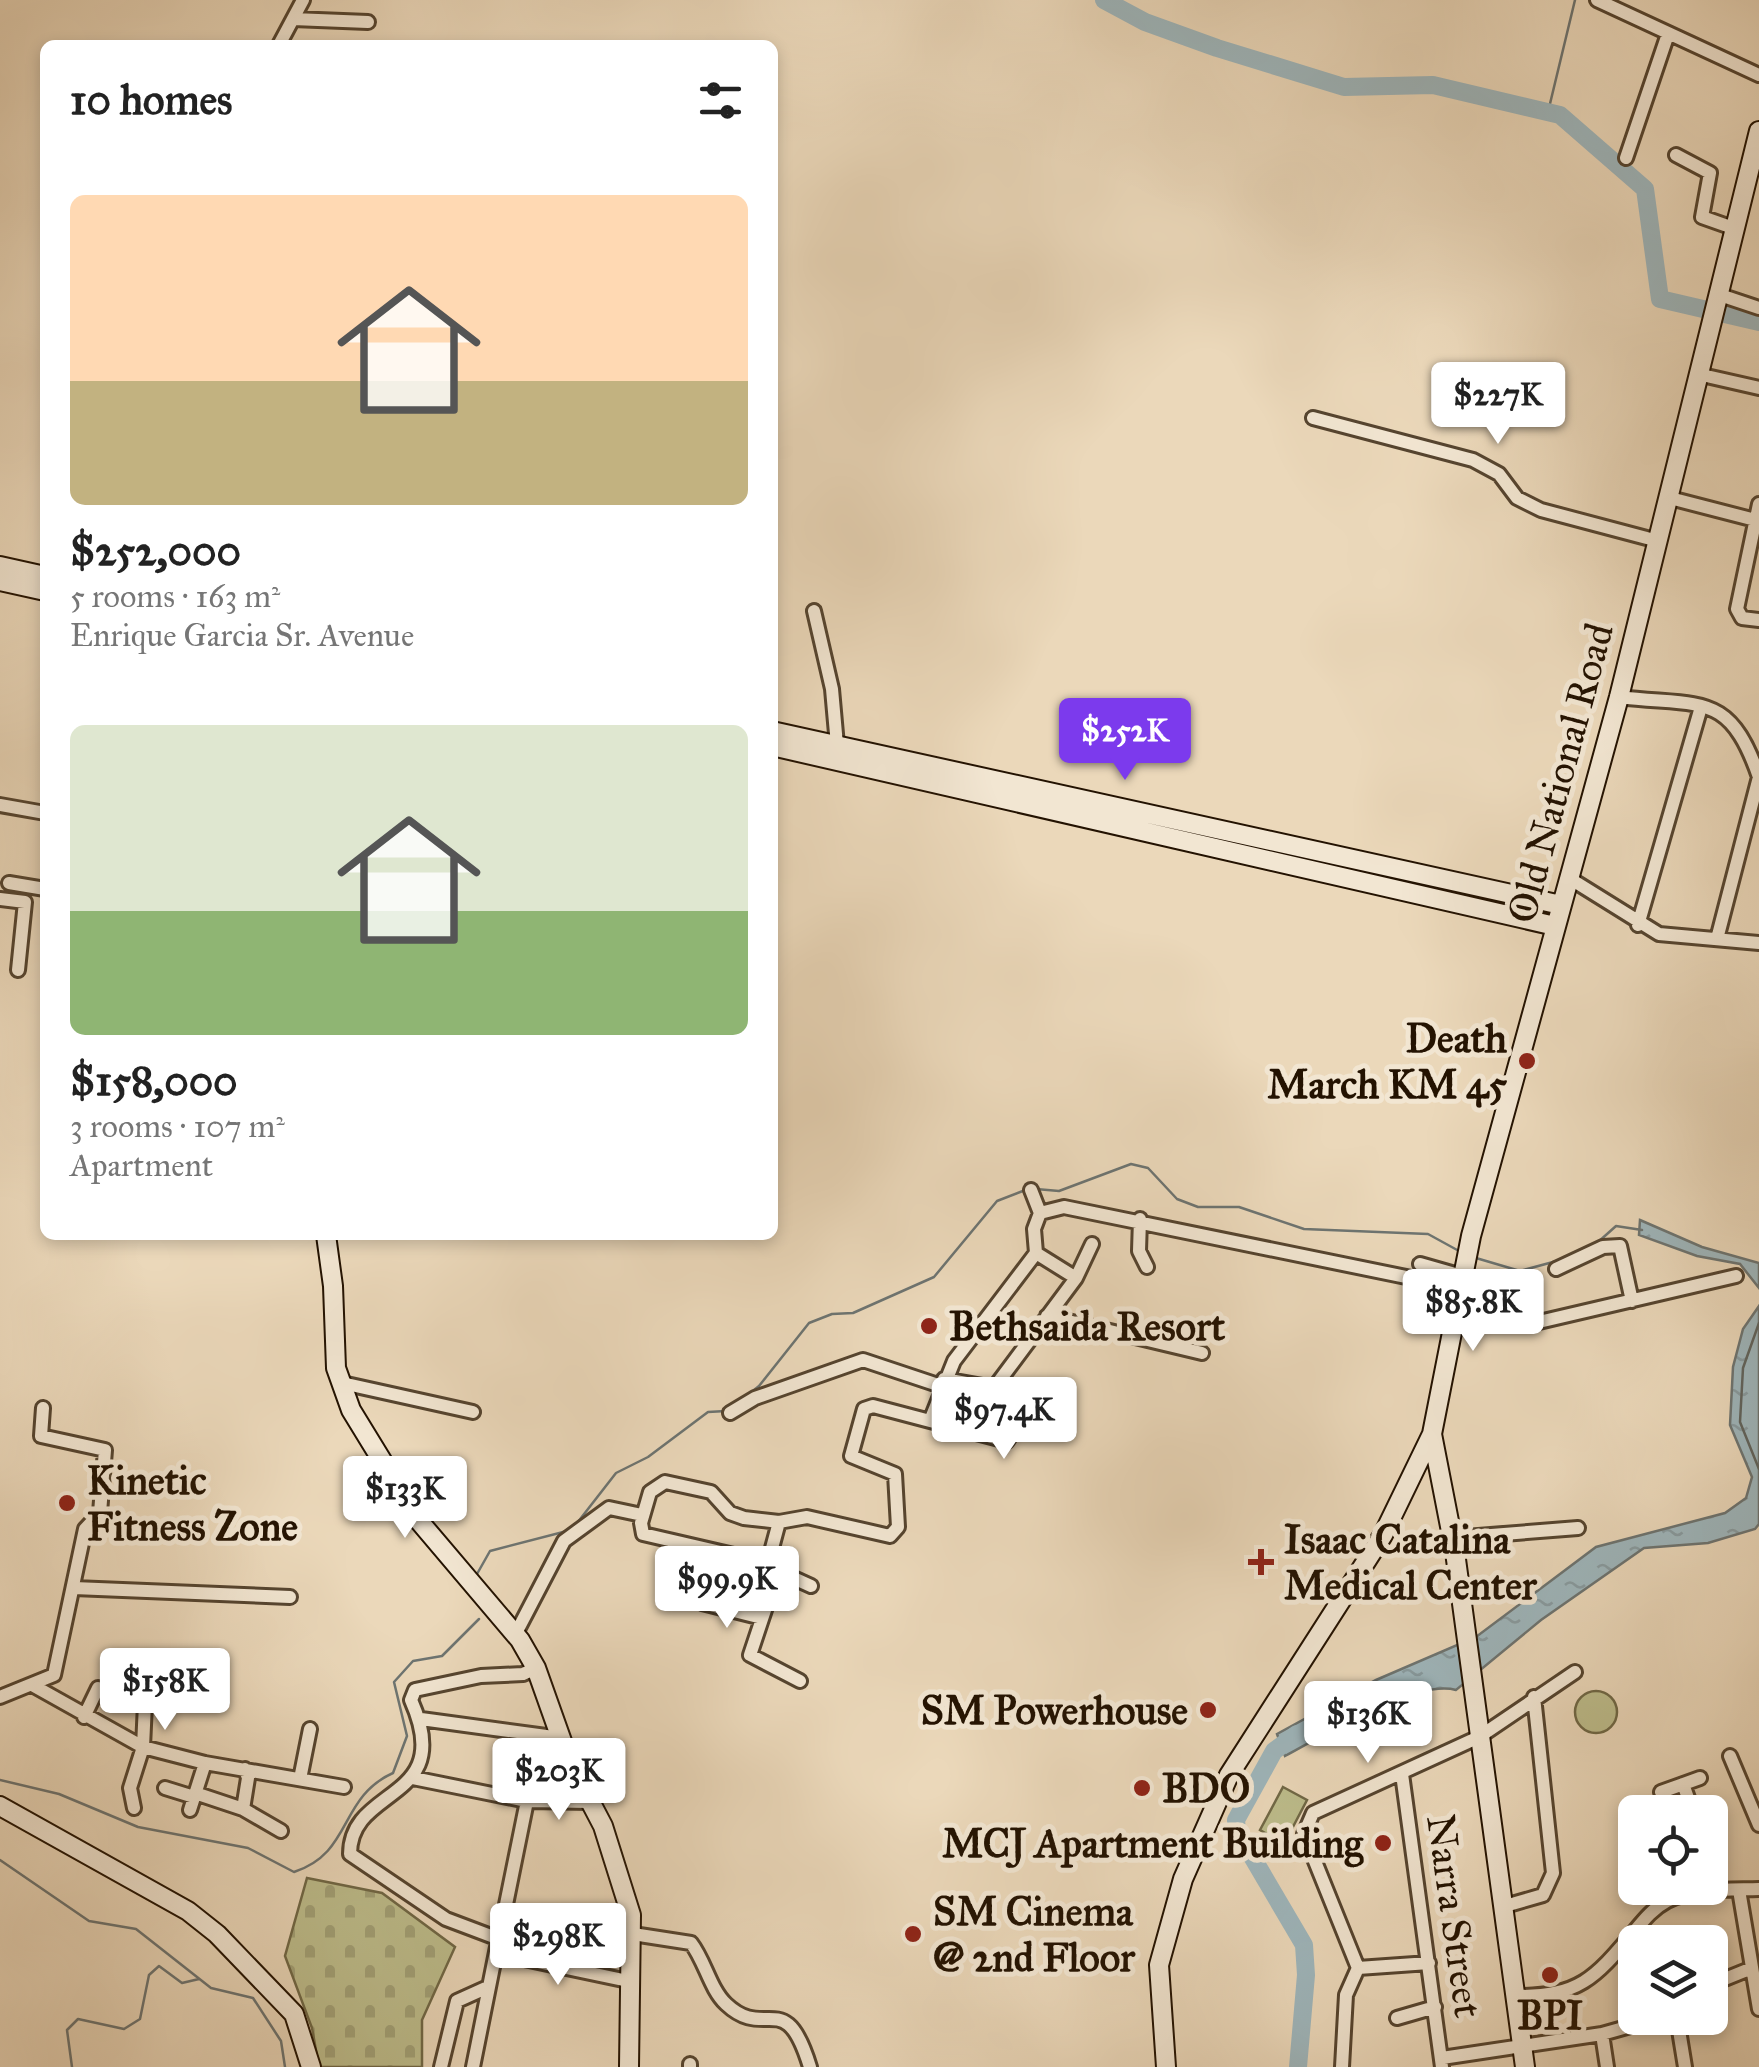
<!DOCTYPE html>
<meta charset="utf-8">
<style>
:root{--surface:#fff;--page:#f2f2f2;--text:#222;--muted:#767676;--accent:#7c3aed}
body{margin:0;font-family:"IM FELL Great Primer",serif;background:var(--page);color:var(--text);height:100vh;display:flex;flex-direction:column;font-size:38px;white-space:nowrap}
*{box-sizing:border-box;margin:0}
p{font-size:32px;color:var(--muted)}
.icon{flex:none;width:55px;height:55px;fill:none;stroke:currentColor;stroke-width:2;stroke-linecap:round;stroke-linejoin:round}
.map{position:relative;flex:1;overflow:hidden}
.details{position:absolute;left:40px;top:40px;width:738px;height:1200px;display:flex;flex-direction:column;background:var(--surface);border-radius:15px;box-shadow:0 5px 15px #0003}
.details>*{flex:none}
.fabs{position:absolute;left:1618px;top:1795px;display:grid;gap:20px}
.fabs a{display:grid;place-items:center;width:110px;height:110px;border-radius:15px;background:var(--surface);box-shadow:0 5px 15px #0003;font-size:50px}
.price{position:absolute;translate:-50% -85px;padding:0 22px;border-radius:10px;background:#fff;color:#222;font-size:32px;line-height:65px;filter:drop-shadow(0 2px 5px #0008)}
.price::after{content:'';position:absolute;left:50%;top:60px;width:30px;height:22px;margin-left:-15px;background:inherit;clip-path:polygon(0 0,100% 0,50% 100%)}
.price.active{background:var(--accent);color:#fff}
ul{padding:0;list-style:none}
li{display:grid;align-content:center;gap:20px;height:530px;padding:0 30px}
li span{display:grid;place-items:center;height:310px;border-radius:15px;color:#555}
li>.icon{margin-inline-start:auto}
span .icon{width:180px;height:180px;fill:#fffc;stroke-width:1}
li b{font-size:42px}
h2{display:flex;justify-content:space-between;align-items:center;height:120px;padding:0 30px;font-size:42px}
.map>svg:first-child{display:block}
</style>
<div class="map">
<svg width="1759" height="2067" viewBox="0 0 1759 2067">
<defs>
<pattern id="cemetery-stones" width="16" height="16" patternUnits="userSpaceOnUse" patternTransform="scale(2.5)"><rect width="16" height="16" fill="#bdbd8c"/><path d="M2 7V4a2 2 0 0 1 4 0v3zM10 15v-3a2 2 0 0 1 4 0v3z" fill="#a2a177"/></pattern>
<pattern id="water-ripples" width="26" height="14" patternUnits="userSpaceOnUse" patternTransform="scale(2.5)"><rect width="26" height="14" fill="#9eb6bc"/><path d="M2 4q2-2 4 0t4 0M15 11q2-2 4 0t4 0" fill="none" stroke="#889ba0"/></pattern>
</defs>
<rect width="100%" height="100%" fill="#ebd8ba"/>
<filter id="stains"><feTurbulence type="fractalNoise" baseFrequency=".002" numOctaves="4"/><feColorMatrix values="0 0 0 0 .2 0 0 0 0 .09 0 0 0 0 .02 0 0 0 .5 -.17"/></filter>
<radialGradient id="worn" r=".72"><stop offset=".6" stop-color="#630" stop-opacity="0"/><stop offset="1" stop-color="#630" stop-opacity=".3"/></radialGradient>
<path fill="#bdbd8c" stroke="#706846" stroke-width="2.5" d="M1575 1712a21 21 0 1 1 42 0a21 21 0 1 1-42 0Z
M1283 1787 1307 1800 1284 1844 1260 1830Z"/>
<path fill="url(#cemetery-stones)" stroke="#706846" stroke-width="2.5" d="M307 1878 382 1893 455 1947 422 2020V2067H319L312 2028 285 1956Z"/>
<path fill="url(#water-ripples)" stroke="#6d7471" stroke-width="2.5" d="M1640 1220 1702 1247 1759 1263V1288L1740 1264 1697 1256 1639 1235Z
M1759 1306V1524L1755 1529 1708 1543 1644 1548 1541 1620 1456 1690C1414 1679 1323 1736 1285 1756L1277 1734 1376 1680 1476 1637 1596 1547 1725 1513 1746 1498 1752 1477 1730 1425 1733 1367 1743 1329Z"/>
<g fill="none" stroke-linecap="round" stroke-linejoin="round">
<path stroke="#60645e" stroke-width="2.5" d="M1759 1323 1743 1368 1740 1422 1759 1469"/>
<path stroke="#6d7471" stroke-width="2.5" d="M1548 112 1575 0
M1036 1189 1059 1191 1131 1164 1148 1168 1177 1199 1198 1207H1239L1304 1229 1428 1234 1459 1251
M1597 1243 1616 1226 1642 1230
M1476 1258 1520 1271 1564 1259
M744 1398 759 1386 809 1323 832 1314 853 1313 934 1277 997 1201 1028 1189
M574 1527 616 1473 648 1457 708 1412 726 1411
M477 1574 490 1551 567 1531
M0 1780 59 1794 138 1827 248 1848 294 1872C353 1853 338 1798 393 1773L407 1736 394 1682 413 1661 442 1656 479 1619
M0 1860 89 1921 136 1929 211 1988 253 1998 281 2041 285 2067
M72 2067 67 2030 78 2019 124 2029 140 2019 149 1975 159 1966 182 1983 199 1979"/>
<path stroke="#9eb6bc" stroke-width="18" d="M1104 0 1145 22 1217 48 1344 87 1433 85 1560 115 1645 189 1660 299 1759 322
M1297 1734 1274 1751 1236 1820 1237 1831 1304 1945 1306 1975 1298 2067"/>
<defs>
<path id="street" d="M1597 0 1759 75
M293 19 368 22
M279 45 303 0
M1676 155 1710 173 1702 217 1736 229
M1626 158 1668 34
M1720 295 1759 308
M1702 375 1759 388
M1313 418 1473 460 1499 474 1517 498 1541 510 1658 541
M1670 498 1759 521
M1759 504 1737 609 1742 618 1759 620
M814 611 832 689 837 745
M1619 697C1701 707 1729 690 1759 777
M0 805 45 813
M1569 878 1659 934 1759 943
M9 883 45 889
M0 899 25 902 18 970
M1638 925 1701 707
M1717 939 1759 777
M1031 1190 1040 1213
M1140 1219 1139 1251 1147 1267
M1036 1253 1034 1229 1040 1213 1064 1207 1460 1288
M1036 1253 1076 1278
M1420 1264 1462 1276
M1556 1269 1603 1247 1620 1246 1632 1301
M1454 1313 1526 1325 1736 1276
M1047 1316 1202 1353
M944 1379 994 1388 1076 1278 1092 1244
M342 1383 473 1412
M730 1413 755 1398 863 1360 941 1386
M930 1421 1007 1441 1037 1394
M1453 1538 1578 1528
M768 1563 779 1522
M778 1571 811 1586
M74 1588 290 1597
M702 1603 762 1618
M515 1635 564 1541 609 1508 642 1515
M800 1681 750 1655 778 1571 768 1563 643 1534 641 1523 650 1492 665 1482 711 1492 730 1513 744 1518 779 1522 807 1517 890 1536 898 1527 895 1474 851 1456 864 1409 873 1406 930 1421 954 1361 1036 1253
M34 1686 143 1747 205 1763 344 1787
M0 1697 54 1675 85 1529 100 1513 105 1450 41 1436 43 1408
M84 1717 98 1688
M421 1719 561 1738
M1730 1756 1759 1825
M1402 1774 1442 2067
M413 1778 527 1801 591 1802
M300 1779 310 1729
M1683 1784 1693 1812
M165 1788 194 1797
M1661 1792 1700 1778
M195 1793 243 1809 248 1778 245 1769
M527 1801 499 1939 446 1919 350 1854C350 1785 457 1803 411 1700L415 1690 481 1676 523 1674 536 1668
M134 1808 130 1788 143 1747 147 1660
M243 1809 281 1831
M190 1810 205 1763
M1710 1865 1718 1891
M1739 1890 1759 2009
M1505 1906 1543 1895 1553 1873 1534 1697
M633 1934 691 1943C705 1961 710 1989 726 2004 766 2042 785 1985 810 2067
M496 1953 628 1981
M1358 1968 1304 1834 1313 1813 1479 1737 1575 1672
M1358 1968 1429 1963
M1710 1985 1752 1968
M1517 1996C1579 1996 1594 1979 1633 1933 1643 1921 1652 1909 1667 1901 1692 1888 1731 1890 1759 1889
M1397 2018 1435 2007
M1677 2018 1685 2067
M1602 2034 1607 2067
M1442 2058 1602 2034 1659 2018
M690 2064V2067
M441 2067 457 2001 488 1987
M473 2067 497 1947
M1342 2067 1346 1995 1358 1968"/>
<path id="secondary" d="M0 566 45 576
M0 581 45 591
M772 731 1561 905
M772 746 1555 926
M326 1235 333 1286 336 1368 351 1410 419 1521 520 1640 536 1668 569 1761 603 1826 631 1915 629 2067
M1432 1434 1455 1552 1525 2067
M0 1806 188 1911 217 1934 294 2014 311 2067
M1166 2067 1159 1965 1183 1879 1229 1775 1383 1535 1432 1434 1471 1236 1619 697 1759 131"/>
</defs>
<use href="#street" stroke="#55442f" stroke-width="18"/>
<use href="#secondary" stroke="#231201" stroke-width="22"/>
<use href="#street" stroke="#f2e6d2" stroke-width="12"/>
<use href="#secondary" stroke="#f2e6d2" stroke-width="18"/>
</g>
<g fill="#8f2418" stroke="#f2e6d2" stroke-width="4">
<circle cx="1527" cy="1061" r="10"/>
<circle cx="929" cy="1326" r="10"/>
<circle cx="67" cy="1503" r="10"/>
<path d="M1256 1547h10v10h10v10h-10v10h-10v-10h-10v-10h10z"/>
<circle cx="1208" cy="1710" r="10"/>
<circle cx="1142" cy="1788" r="10"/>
<circle cx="1383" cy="1843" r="10"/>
<circle cx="913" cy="1934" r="10"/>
<circle cx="1550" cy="1975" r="10"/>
</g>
<g text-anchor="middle" stroke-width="10" stroke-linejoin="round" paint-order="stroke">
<g font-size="40" fill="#231201" stroke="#f2e6d2">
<text transform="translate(1560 773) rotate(-75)" y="14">Old National Road</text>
<text transform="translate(1455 1916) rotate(82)" y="14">Narra Street</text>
</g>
<g font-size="40" font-weight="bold" fill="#231201" stroke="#f2e6d2" text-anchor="start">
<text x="1507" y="1052" text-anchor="end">Death<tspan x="1507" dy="46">March KM 45</tspan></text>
<text x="949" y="1340">Bethsaida Resort</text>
<text x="87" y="1494">Kinetic<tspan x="87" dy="46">Fitness Zone</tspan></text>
<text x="1284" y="1553">Isaac Catalina<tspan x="1284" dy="46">Medical Center</tspan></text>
<text x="1188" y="1724" text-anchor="end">SM Powerhouse</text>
<text x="1162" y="1802">BDO</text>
<text x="1363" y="1857" text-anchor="end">MCJ Apartment Building</text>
<text x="933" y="1925">SM Cinema<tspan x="933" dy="46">@ 2nd Floor</tspan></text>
<text x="1550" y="2029" text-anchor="middle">BPI</text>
</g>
</g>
<rect width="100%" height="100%" filter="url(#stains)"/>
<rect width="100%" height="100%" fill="url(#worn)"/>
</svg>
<div class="fabs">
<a><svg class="icon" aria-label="locate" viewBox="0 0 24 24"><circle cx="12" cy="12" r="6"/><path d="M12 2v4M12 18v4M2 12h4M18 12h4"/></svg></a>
<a><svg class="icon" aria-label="layers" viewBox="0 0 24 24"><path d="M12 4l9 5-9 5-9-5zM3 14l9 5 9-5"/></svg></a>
</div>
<b class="price" style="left:1498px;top:447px">$227K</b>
<b class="price active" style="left:1125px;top:783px">$252K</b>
<b class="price" style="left:1473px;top:1354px">$85.8K</b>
<b class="price" style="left:1004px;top:1462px">$97.4K</b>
<b class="price" style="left:405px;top:1541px">$133K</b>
<b class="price" style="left:727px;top:1631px">$99.9K</b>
<b class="price" style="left:165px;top:1733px">$158K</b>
<b class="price" style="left:1368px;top:1766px">$136K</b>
<b class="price" style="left:559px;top:1823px">$203K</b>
<b class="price" style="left:558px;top:1988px">$298K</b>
<section class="details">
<h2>10 homes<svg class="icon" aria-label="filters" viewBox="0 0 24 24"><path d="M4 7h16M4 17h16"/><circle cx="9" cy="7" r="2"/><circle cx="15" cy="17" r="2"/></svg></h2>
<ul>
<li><span style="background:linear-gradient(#ffd9b3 60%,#c2b280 0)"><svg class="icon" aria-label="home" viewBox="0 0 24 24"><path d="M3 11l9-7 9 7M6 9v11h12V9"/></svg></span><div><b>$252,000</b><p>5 rooms · 163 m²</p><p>Enrique Garcia Sr. Avenue</p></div></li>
<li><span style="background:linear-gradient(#dfe7d0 60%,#8fb573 0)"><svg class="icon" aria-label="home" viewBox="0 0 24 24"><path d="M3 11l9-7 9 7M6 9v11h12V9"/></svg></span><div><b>$158,000</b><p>3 rooms · 107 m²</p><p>Apartment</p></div></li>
</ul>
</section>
</div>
